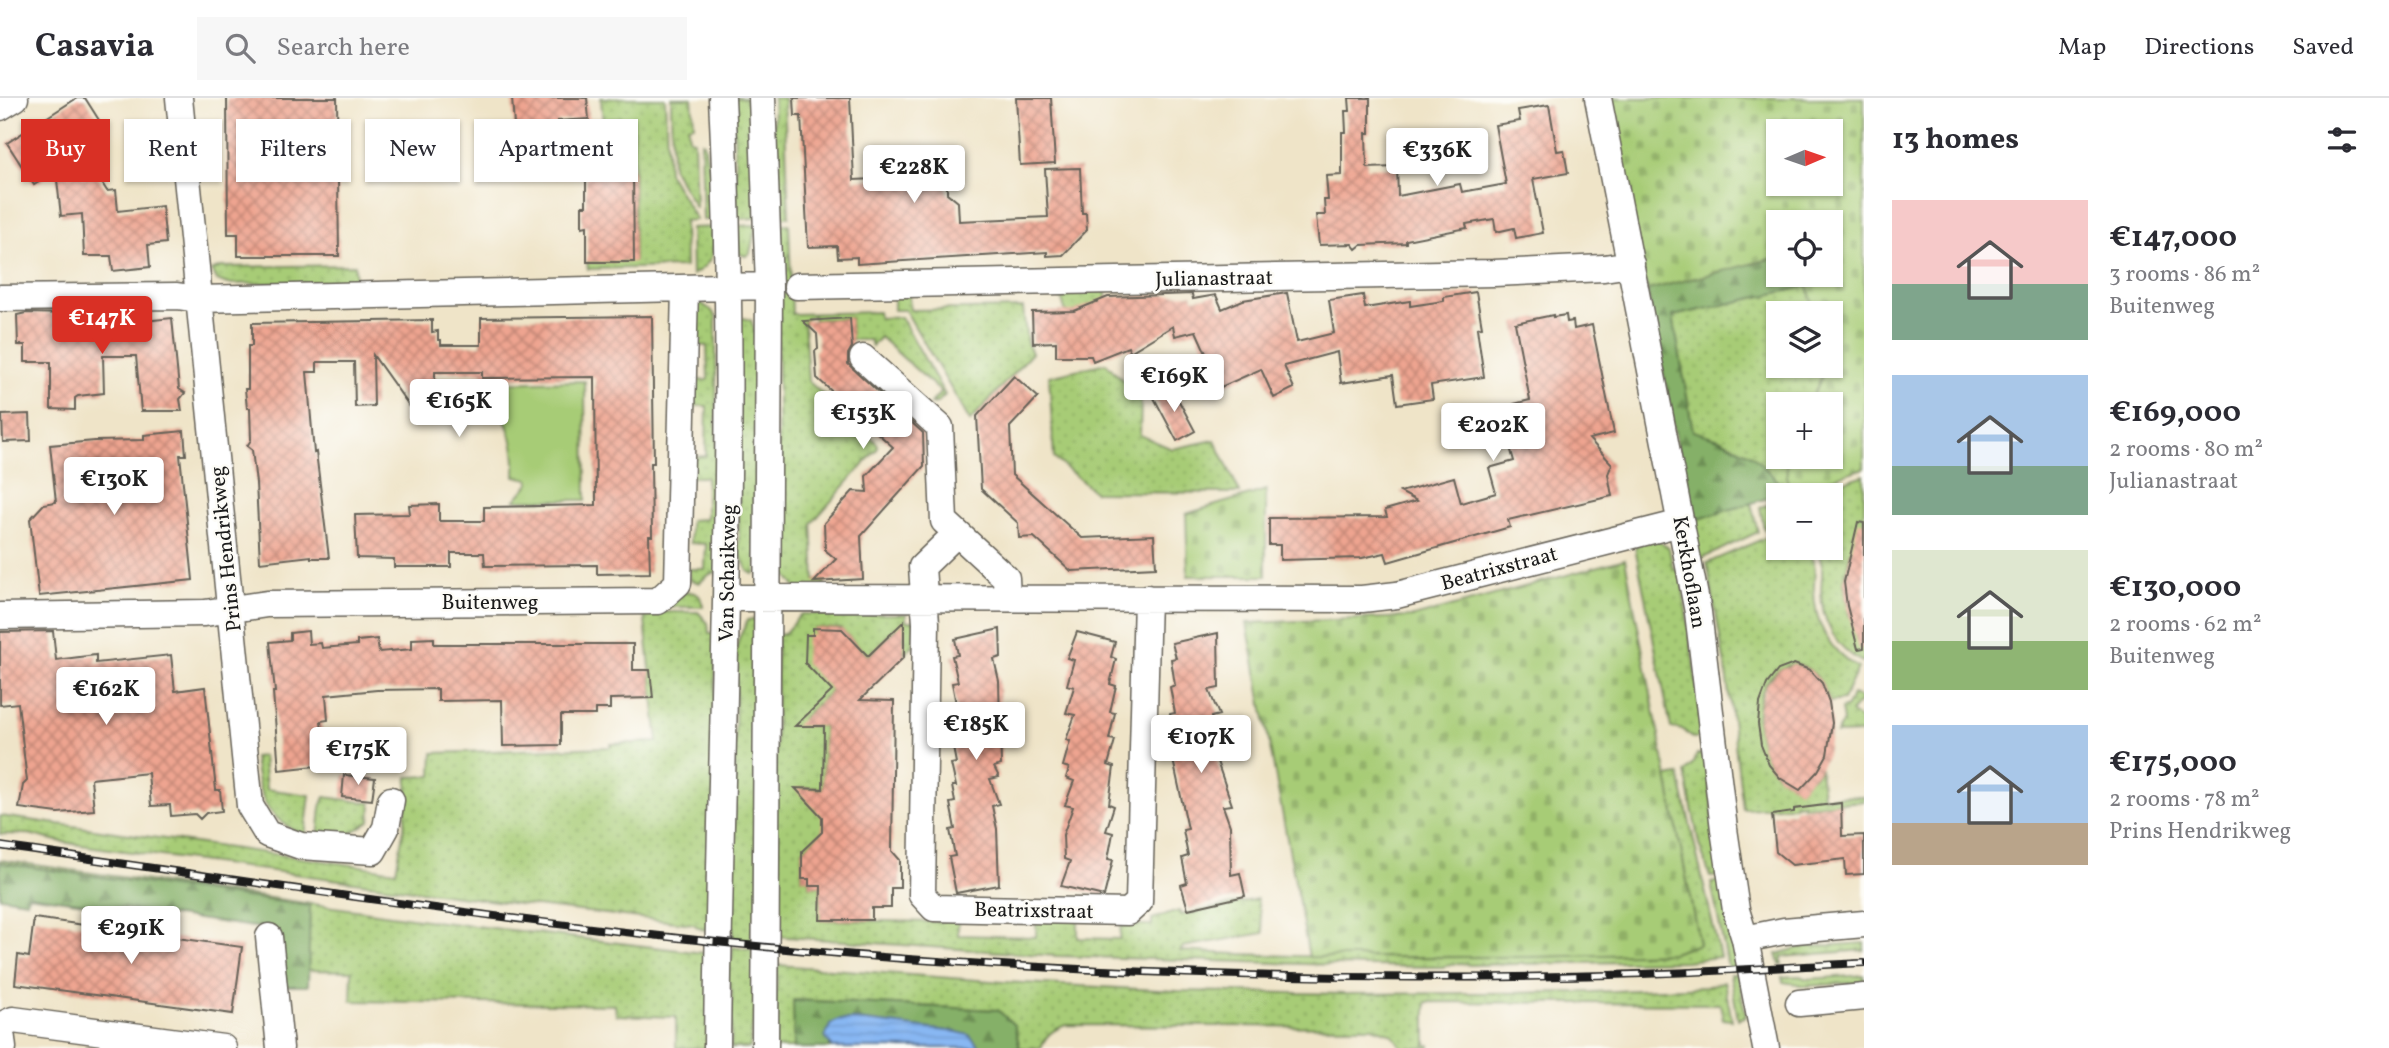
<!DOCTYPE html>
<meta charset="utf-8">
<style>
:root{--surface:#fff;--page:#f7f7f7;--text:#2b2b33;--muted:#7c7c81;--line:#e1e1e2;--accent:#d93025}
body{margin:0;font-family:Vollkorn,serif;background:var(--page);color:var(--text);height:100vh;display:flex;flex-direction:column;font-size:26px;white-space:nowrap}
*{box-sizing:border-box;margin:0}
p{font-size:23px;color:var(--muted)}
.icon{flex:none;width:38px;height:38px;fill:none;stroke:currentColor;stroke-width:2;stroke-linecap:round;stroke-linejoin:round}
.map{position:relative;flex:1;overflow:hidden}
.details{display:flex;flex-direction:column;background:var(--surface);width:525px}
.details>*{flex:none}
.banner{position:absolute;left:21px;top:21px;width:665px;height:63px;display:flex;gap:14px}
.needle{width:46px;rotate:88deg}
.controls{position:absolute;left:1766px;top:21px;display:grid;gap:14px}
.controls a{display:grid;place-items:center;width:77px;height:77px;border-radius:0px;background:var(--surface);box-shadow:0 2px 5px #0004;font-size:35px}
.price{position:absolute;translate:-50% -60px;padding:0 16px;border-radius:7px;background:#fff;color:#222;font-size:23px;line-height:46px;filter:drop-shadow(0 2px 4px #0008)}
.price::after{content:'';position:absolute;left:50%;top:42px;width:21px;height:16px;margin-left:-10px;background:inherit;clip-path:polygon(0 0,100% 0,50% 100%)}
.price.on{background:var(--accent);color:#fff}
ul{padding:0;list-style:none}
li{display:flex;align-items:center;gap:21px;height:175px;padding:0 28px}
li span{display:grid;place-items:center;flex:none;width:196px;height:140px;border-radius:0px;color:#555}
li>.icon{margin-inline-start:auto}
span .icon{width:84px;height:84px;fill:#fffc;stroke-width:1}
li b{font-size:30px}
h2{display:flex;justify-content:space-between;align-items:center;height:84px;padding:0 28px;font-size:30px}
.pill{padding:0 24px;border-radius:0px;background:var(--surface);box-shadow:0 2px 5px #0004;font-size:24px;line-height:63px}
.pill.on{background:var(--accent);color:#fff}
header{display:flex;align-items:center;gap:42px;box-sizing:border-box;height:98px;padding:0 35px;background:var(--surface);border-bottom:2px solid var(--line)}
header strong{font-size:33px}
nav{display:flex;gap:38px;margin-inline-start:auto;font-size:24px}
.search{width:490px;height:63px;background:var(--page);display:flex;align-items:center;gap:18px;box-sizing:border-box;padding:0 24px;border-radius:0px;color:var(--muted);font-size:26px}
main{display:flex;flex:1;min-height:0}
.map>svg:first-child{display:block}
</style>
<header>
<strong>Casavia</strong>
<div class="search"><svg class="icon" aria-label="search" viewBox="0 0 24 24"><circle cx="10" cy="10" r="6"/><path d="M15 15l6 6"/></svg>Search here</div>
<nav><a>Map</a><a>Directions</a><a>Saved</a></nav>
</header>
<main>
<div class="map">
<svg width="1864" height="950" viewBox="0 0 1864 950">
<defs>
<pattern id="grass-dots" width="8" height="8" patternUnits="userSpaceOnUse" patternTransform="scale(1.75)"><rect width="8" height="8" fill="#a7cc76"/><path d="M2 2h.1M6 6h.1" fill="none" stroke="#8faf66" stroke-width="1.8" stroke-linecap="round"/></pattern>
<pattern id="forest-firs" width="22" height="20" patternUnits="userSpaceOnUse" patternTransform="scale(1.75)"><rect width="22" height="20" fill="#85b067"/><path d="M5 1l3.5 6h-7zM16 11l3.5 6h-7z" fill="#6c8e54"/></pattern>
<pattern id="cemetery-stones" width="16" height="16" patternUnits="userSpaceOnUse" patternTransform="scale(1.75)"><rect width="16" height="16" fill="#a7cc76"/><path d="M2 7V4a2 2 0 0 1 4 0v3zM10 15v-3a2 2 0 0 1 4 0v3z" fill="#8faf66"/></pattern>
<pattern id="water-rules" width="6" height="5" patternUnits="userSpaceOnUse" patternTransform="scale(1.75)"><rect width="6" height="5" fill="#88b7f3"/><path d="M0 2.5h6" fill="none" stroke="#759dd0"/></pattern>
<pattern id="building-cross-hatch" width="8" height="8" patternUnits="userSpaceOnUse" patternTransform="scale(1.75)"><rect width="8" height="8" fill="#eea490"/><path d="M0 0l8 8M0 8l8-8" fill="none" stroke="#c08575"/></pattern>
</defs>
<rect width="100%" height="100%" fill="#fdfcf7"/>
<filter id="ink" filterUnits="userSpaceOnUse"><feTurbulence type="fractalNoise" baseFrequency=".0143" numOctaves="2"/><feDisplacementMap in="SourceGraphic" scale="14" xChannelSelector="R" yChannelSelector="G"/><feConvolveMatrix kernelMatrix="1 2 1 2 8 2 1 2 1" color-interpolation-filters="sRGB"/></filter>
<filter id="wash" filterUnits="userSpaceOnUse"><feTurbulence type="fractalNoise" baseFrequency=".00686" numOctaves="4" result="noise"/><feDisplacementMap in="SourceGraphic" scale="28" xChannelSelector="R" yChannelSelector="G"/><feGaussianBlur stdDeviation="1.57" result="paint"/><feColorMatrix in="noise" values="0 0 0 0 0 0 0 0 0 0 0 0 0 0 0 0 0 1.4 0 .05"/><feComposite in="paint" operator="in"/></filter>
<g filter="url(#wash)">
<rect width="100%" height="100%" fill="#efe4c8"/>
<path fill="url(#grass-dots)" stroke="#627449" stroke-width="2" d="M601 0H665L668 74 696 122 684 123 685 169 588 171 587 164 634 163 633 20H608V68L606 67Z
M671 0H692L694 27 688 28 689 41 694 42 696 111 672 69Z
M733 0H752L756 120 737 121Z
M773 0H784L789 119H777Z
M701 44 704 45 714 93 716 122H703Z
M789 126 792 216 878 214 879 220 901 219 945 297 937 305 930 306 941 294 880 239 872 248 869 242H851L850 220 814 222 813 218 806 221 804 224 808 283 877 345 878 350 812 425 815 482H824L825 488 798 493 782 471 779 470 777 127Z
M756 127 750 155 746 158 739 156 737 128Z
M716 129C715 152 714 166 692 177L691 130Z
M355 167V184L227 186 217 182 211 173 221 169Z
M1808 188 1815 215H1778V268H1827L1809 306H1778V359H1786L1788 394 1752 357 1719 341 1693 334 1673 218Z
M1106 191V215L1068 221 1059 193Z
M894 197H909L910 212 1023 210 1027 245 1032 255 970 323 905 212H894Z
M698 203 712 213 716 219 717 474 710 476 699 485 690 481 689 471H705L706 446 690 445V422L706 421V379H691V359L706 358 707 308H690V282H708L707 248 691 247 695 205Z
M743 220 751 222 757 240 756 474 753 476 748 473 739 454V222Z
M1106 265 1141 301 1140 337 1172 351 1215 342 1240 395 1095 394 1054 360 1049 278Z
M1864 377V434L1850 455 1844 484 1849 517 1864 541V565C1836 551 1821 523 1821 492 1822 476 1825 464 1815 450H1830V397H1799Z
M1778 404V429L1764 431 1760 409Z
M1751 405 1758 434 1699 462 1692 423Z
M1774 436H1778V450H1803C1819 466 1814 470 1814 490 1814 525 1828 552 1858 570L1843 602 1829 604C1824 586 1815 569 1794 566 1723 581 1770 732 1820 671L1823 699 1864 698V703L1803 708V705L1794 706V708L1743 711 1726 573 1707 465Z
M1652 439 1669 450 1673 471 1680 470 1704 639 1693 640 1683 632 1671 630 1635 449Z
M686 494C698 494 701 497 703 509H665Z
M644 514H698L708 525 709 536H716L712 833 701 831 693 826 518 806 94 749C73 746 53 743 33 737 25 735 10 737 0 736V718L396 773 405 724 408 679 432 678 433 655 611 649V646L658 644Z
M801 516H906V523H915L913 549 911 548 904 557V532L895 531 868 558 841 531 814 530 832 593 804 619 805 628H824L823 690H804L803 698 830 726 802 753V780L809 781V788H821V822L940 824 952 817H958V837L1036 839V819H1078V840L1120 841 1121 827H1152V821L1179 813 1181 817 1257 801 1264 835 1183 849 1180 853C1344 863 1508 859 1672 855L1699 846 1667 679 1679 677 1720 859 1685 863 1470 867 1459 865 1442 869 1367 868 1057 858 774 838 777 537 784 536Z
M753 521 756 522 760 830H752L751 843 733 841V829H723V799L734 738 736 552 739 540 748 522Z
M1852 597 1863 601 1851 614 1864 626V635L1836 636 1843 623 1841 611 1847 609Z
M1697 656H1706L1720 778 1710 779 1699 746 1685 674 1694 665Z
M263 658 266 691 310 697 305 738C265 719 259 701 254 659Z
M325 699 371 705 370 723 348 737 318 740 321 709Z
M0 762 433 823 712 856 710 950H676V919L616 917 615 907 351 903 352 873 307 872 310 808 0 765Z
M1721 783 1737 868 1728 869 1711 785Z
M1864 845V852L1782 859V866H1780L1777 856 1802 849Z
M733 849 752 851V862H759V891L751 936 750 950H731L732 893 723 874V861H732Z
M778 867 1004 884 1178 893 1346 896 1592 894 1706 889 1724 883 1732 922 1723 921 1720 906 1426 904V947H1430V950H1402L1392 936 1372 929 1066 927C1053 932 1046 936 1041 950H1020L1014 927 997 912 794 902V950H772Z
M1730 876H1738L1746 918 1738 921Z
M1864 877V884L1807 888 1783 884 1782 879 1800 878 1807 881Z"/>
<path fill="url(#forest-firs)" stroke="#506642" stroke-width="2" d="M1778 159V177H1805L1808 188 1673 218 1693 333 1719 341 1752 357 1788 394 1692 423 1647 192Z
M0 765 310 808 308 888H281L275 832 28 797 27 803 0 799Z
M793 902 998 912 1014 927 1020 950H981L957 934 907 929 830 949 833 950H794Z"/>
<path fill="url(#cemetery-stones)" stroke="#627449" stroke-width="2" fill-rule="evenodd" d="M1609 0H1864V370L1788 394 1786 359H1830V306H1809L1827 268H1830V215H1815L1805 177H1830V124H1778V159L1647 192ZM1778 33H1830V86H1778Z
M1266 392V478H1188L1186 416Z
M1625 461 1699 846 1672 855 1533 859H1309L1247 525 1414 519Z"/>
<path fill="#a7cc76" stroke="#627449" stroke-width="2" d="M585 283 586 402H515L530 385 529 381 515 378C517 338 504 318 484 285Z"/>
<path fill="url(#water-rules)" stroke="#526a88" stroke-width="2" d="M838 922H857L957 934 969 937 981 950H833L825 939 830 927Z"/>
<g id="blocks">
<path fill="url(#building-cross-hatch)" d="M77 0H85L99 22 95 24 102 35 94 40 105 56 90 66 107 93 116 92 118 113 162 108 166 145 148 147 150 169 113 173 111 158H84L82 116 61 118 56 73 34 87 7 45Z
M227 0H337L339 158H238V136H228Z
M512 0H587L589 21 558 23 560 51 516 55Z
M794 0H850L854 82 938 78V80H947V95L958 104 959 123 1048 119 1045 71 1080 70 1082 115H1086L1087 132 1063 157 1047 158V154L857 166V159L838 160 837 148 808 149 801 18H795Z
M1016 0H1051L1055 65 1020 67Z
M1349 0H1370V35H1366L1367 70 1397 69 1398 98 1460 86 1462 94 1506 86 1495 27 1520 23 1518 12 1549 7 1557 53 1564 52 1568 75 1533 81 1543 135 1516 140 1514 130 1496 134 1494 121 1466 126 1467 130 1406 142V145L1361 147 1356 151 1352 146 1319 147 1316 117H1325L1324 102H1328L1326 78 1342 77V34H1346L1345 13H1350Z
M633 71 634 164H587V128L582 129V108H586V72Z
M1476 194 1482 229 1477 230 1484 279 1431 287 1433 301 1397 306 1393 277 1341 285 1337 254 1284 268 1294 290 1274 300 1261 271 1221 289 1196 233 1175 238 1173 228 1130 254 1128 249 1093 263 1091 258H1056V244L1033 245 1032 214 1074 213 1108 199 1192 196 1193 201 1216 197 1222 211 1243 202 1287 195 1297 244 1334 235 1329 202 1363 197 1365 210 1410 203V208L1444 203V199Z
M26 215 116 217V226L172 220 179 291 185 295 180 301 182 313H141L136 258H103L104 295 78 298 75 300V312L51 311V264H25V247H18L17 217Z
M1553 217V219L1566 217 1567 224 1573 223 1574 231 1592 227 1614 335 1589 341 1612 366 1608 376 1612 398 1508 422 1510 429 1388 464 1385 455 1362 460 1280 462V447H1269V420L1387 419 1385 412 1417 403 1400 394 1454 379 1461 405 1496 395 1489 370 1514 363 1508 342 1521 339 1514 306 1530 302 1515 225Z
M652 218 654 365H651L652 438H649L650 475 597 476V467L485 468 484 455H451V469H394V461L357 460 355 417 410 416 409 407 439 406V423H484V409L596 407 595 279 482 280V274H435V283L419 284 431 300 413 313 373 257 374 308 355 309 354 264H317V274H307L314 355 316 354 329 460H311V458L260 464 256 385 252 352 247 348 251 342 250 310H247L245 291H248V248H252V225L432 222V234L438 233V242H441V247H481V220Z
M850 220 852 249 848 256V266L923 335 924 368 861 438 863 481 814 484 836 461 825 452 824 425 853 393 867 394 866 378 893 349 864 323 863 307 849 309 817 280 815 253 818 251 817 236 803 223Z
M1014 278 1038 299 1010 329 1012 377 1082 440 1154 437 1156 469 1071 473 1034 439 1019 440 1018 425 981 391 977 318Z
M1172 290 1195 333 1177 343 1153 298Z
M30 316 31 343 3 344 2 317Z
M184 333 186 357H180L193 482 39 498 30 421 44 406 56 404 50 347 95 343 144 342V337Z
M1858 424 1864 425V550L1858 551 1847 508 1844 484Z
M904 523V559L860 602 894 603 892 753 900 762V790H891V810H872V822H820L821 788H809V781H802V753L822 734V719L795 690 823 691 824 628H795L832 593 805 565 806 537H813V530L842 531 868 558Z
M1000 531 1001 559 994 561 999 583 1001 667 994 669 999 679 990 681 999 706 992 708 997 731 999 787 956 795 949 759 955 758 950 732 955 731 950 705 955 704 952 688H956L951 666 956 665 951 639 957 638 952 612 957 611 952 585 958 584 952 558 958 557 955 541Z
M53 533 56 562 96 557V565L171 557 175 593 205 589 216 692H220L222 713 206 715 200 721 195 716 171 718 170 707 151 708 148 675 91 681 94 712 58 715 19 710 23 687 27 683 18 605 0 607V534Z
M308 533 309 546 321 545 322 550 357 547V543L377 541 379 554 412 551V541L434 540V546H633V572H650L653 600 610 601V611H595V617H561V647L503 648 502 602 438 603V591L377 592 326 597 328 622 321 623 325 667 279 672 273 594H275L270 544 290 542V535Z
M1077 534 1115 544 1111 559 1116 561 1110 586 1116 588 1110 614 1115 615 1109 641 1115 642 1108 667 1114 669 1109 706 1114 708 1106 733 1113 735 1108 761 1113 762 1104 798 1061 788 1070 763 1064 761 1063 737 1073 709 1065 707 1074 683 1066 680 1069 670 1063 668 1070 643 1066 642 1075 617 1066 615 1074 589 1067 587 1074 562 1067 560Z
M1218 535 1219 590 1209 592 1219 617 1211 619 1217 644 1211 646 1232 707 1223 708 1230 728 1231 777 1240 775 1245 798 1188 811 1181 787 1187 785 1182 760 1188 758 1183 732 1188 731 1169 643 1175 642 1170 616 1175 615 1170 589 1175 587 1171 561 1176 560 1172 545Z
M1794 566 1810 572 1822 585 1829 604 1832 625 1827 657 1818 673 1800 692 1780 680 1769 667 1761 647 1758 626 1760 605 1767 586 1778 572Z
M344 677 375 680 372 702 342 699Z
M1841 705 1842 738 1864 737V776L1846 777 1845 761 1792 767 1776 754 1772 717 1794 714V711Z
M34 820 242 849 233 916 15 886 18 857 29 859Z"/>
</g>
</g>
<g filter="url(#ink)">
<use href="#blocks" fill-opacity="0" stroke="#666258" stroke-width="2"/>
<g fill="none" stroke-linecap="round" stroke-linejoin="round">
<defs>
<path id="minor" d="M179 0 250 708 267 736 301 748 373 753 386 730 391 702
M762 0 769 188 765 950
M1598 0 1698 514 1724 731 1736 812 1745 841 1766 950
M0 9 15 0
M797 188 1494 175 1604 170 1631 166
M0 200 177 198 198 201C388 198 578 193 769 188
M863 260 940 329 944 423 957 435 922 469 926 525 922 797 934 810 1128 814 1139 804 1147 500
M957 435 1006 480 1007 500
M727 500 1362 501 1397 497 1681 425
M0 518 205 515 267 506 658 503 678 485 685 190
M269 839 280 950
M1745 841 1784 833 1864 826
M1799 905 1864 899
M3 950 1 933 6 925 13 922 223 950
M717 950C720 633 738 317 722 0"/>
</defs>
<use href="#minor" stroke="#666258" stroke-width="29"/>
<use href="#minor" stroke="#fff" stroke-width="26"/>
<defs>
<path id="rail" d="M0 748C316 793 633 844 952 864 1171 878 1391 883 1610 877 1695 875 1779 869 1864 865"/>
</defs>
<use href="#rail" stroke="#1c1c1c" stroke-width="8"/>
<use href="#rail" stroke="#fdfcf7" stroke-width="5" stroke-dasharray="16" stroke-linecap="butt"/>
</g>
</g>
<g text-anchor="middle" stroke-width="5" stroke-linejoin="round" paint-order="stroke">
<g font-size="21" fill="#1c1c1c" stroke="#fdfcf7">
<text transform="translate(1214 180) rotate(-1)" y="7">Julianastraat</text>
<text transform="translate(225 451) rotate(-96)" y="7">Prins Hendrikweg</text>
<text transform="translate(1499 470) rotate(-15)" y="7">Beatrixstraat</text>
<text transform="translate(1690 474) rotate(80)" y="7">Kerkhoflaan</text>
<text transform="translate(727 475) rotate(-89)" y="7">Van Schaikweg</text>
<text x="490" y="511">Buitenweg</text>
<text transform="translate(1034 812) rotate(1)" y="7">Beatrixstraat</text>
</g>
</g>
</svg>
<div class="controls">
<a><svg class="needle" viewBox="-14 -14 28 28"><path d="M0-13l5 13h-10z" fill="#e53935"/><path d="M0 13l5-13h-10z" fill="#7c7c81"/></svg></a>
<a><svg class="icon" aria-label="locate" viewBox="0 0 24 24"><circle cx="12" cy="12" r="6"/><path d="M12 2v4M12 18v4M2 12h4M18 12h4"/></svg></a>
<a><svg class="icon" aria-label="layers" viewBox="0 0 24 24"><path d="M12 4l9 5-9 5-9-5zM3 14l9 5 9-5"/></svg></a>
<a>+</a>
<a>−</a>
</div>
<b class="price" style="left:1437px;top:90px">€336K</b>
<b class="price" style="left:914px;top:107px">€228K</b>
<b class="price on" style="left:102px;top:258px">€147K</b>
<b class="price" style="left:1174px;top:316px">€169K</b>
<b class="price" style="left:459px;top:341px">€165K</b>
<b class="price" style="left:863px;top:353px">€153K</b>
<b class="price" style="left:1493px;top:365px">€202K</b>
<b class="price" style="left:114px;top:419px">€130K</b>
<b class="price" style="left:106px;top:629px">€162K</b>
<b class="price" style="left:976px;top:664px">€185K</b>
<b class="price" style="left:1201px;top:677px">€107K</b>
<b class="price" style="left:358px;top:689px">€175K</b>
<b class="price" style="left:131px;top:868px">€291K</b>
<div class="banner">
<a class="pill on">Buy</a>
<a class="pill">Rent</a>
<a class="pill">Filters</a>
<a class="pill">New</a>
<a class="pill">Apartment</a>
</div>
</div>
<section class="details">
<h2>13 homes<svg class="icon" aria-label="filters" viewBox="0 0 24 24"><path d="M4 7h16M4 17h16"/><circle cx="9" cy="7" r="2"/><circle cx="15" cy="17" r="2"/></svg></h2>
<ul>
<li><span style="background:linear-gradient(#f6c9c9 60%,#7fa58c 0)"><svg class="icon" aria-label="home" viewBox="0 0 24 24"><path d="M3 11l9-7 9 7M6 9v11h12V9"/></svg></span><div><b>€147,000</b><p>3 rooms · 86 m²</p><p>Buitenweg</p></div></li>
<li><span style="background:linear-gradient(#a9c7e8 65%,#7fa58c 0)"><svg class="icon" aria-label="home" viewBox="0 0 24 24"><path d="M3 11l9-7 9 7M6 9v11h12V9"/></svg></span><div><b>€169,000</b><p>2 rooms · 80 m²</p><p>Julianastraat</p></div></li>
<li><span style="background:linear-gradient(#dfe7d0 65%,#8fb573 0)"><svg class="icon" aria-label="home" viewBox="0 0 24 24"><path d="M3 11l9-7 9 7M6 9v11h12V9"/></svg></span><div><b>€130,000</b><p>2 rooms · 62 m²</p><p>Buitenweg</p></div></li>
<li><span style="background:linear-gradient(#a9c7e8 70%,#b9a48a 0)"><svg class="icon" aria-label="home" viewBox="0 0 24 24"><path d="M3 11l9-7 9 7M6 9v11h12V9"/></svg></span><div><b>€175,000</b><p>2 rooms · 78 m²</p><p>Prins Hendrikweg</p></div></li>
</ul>
</section>
</main>
